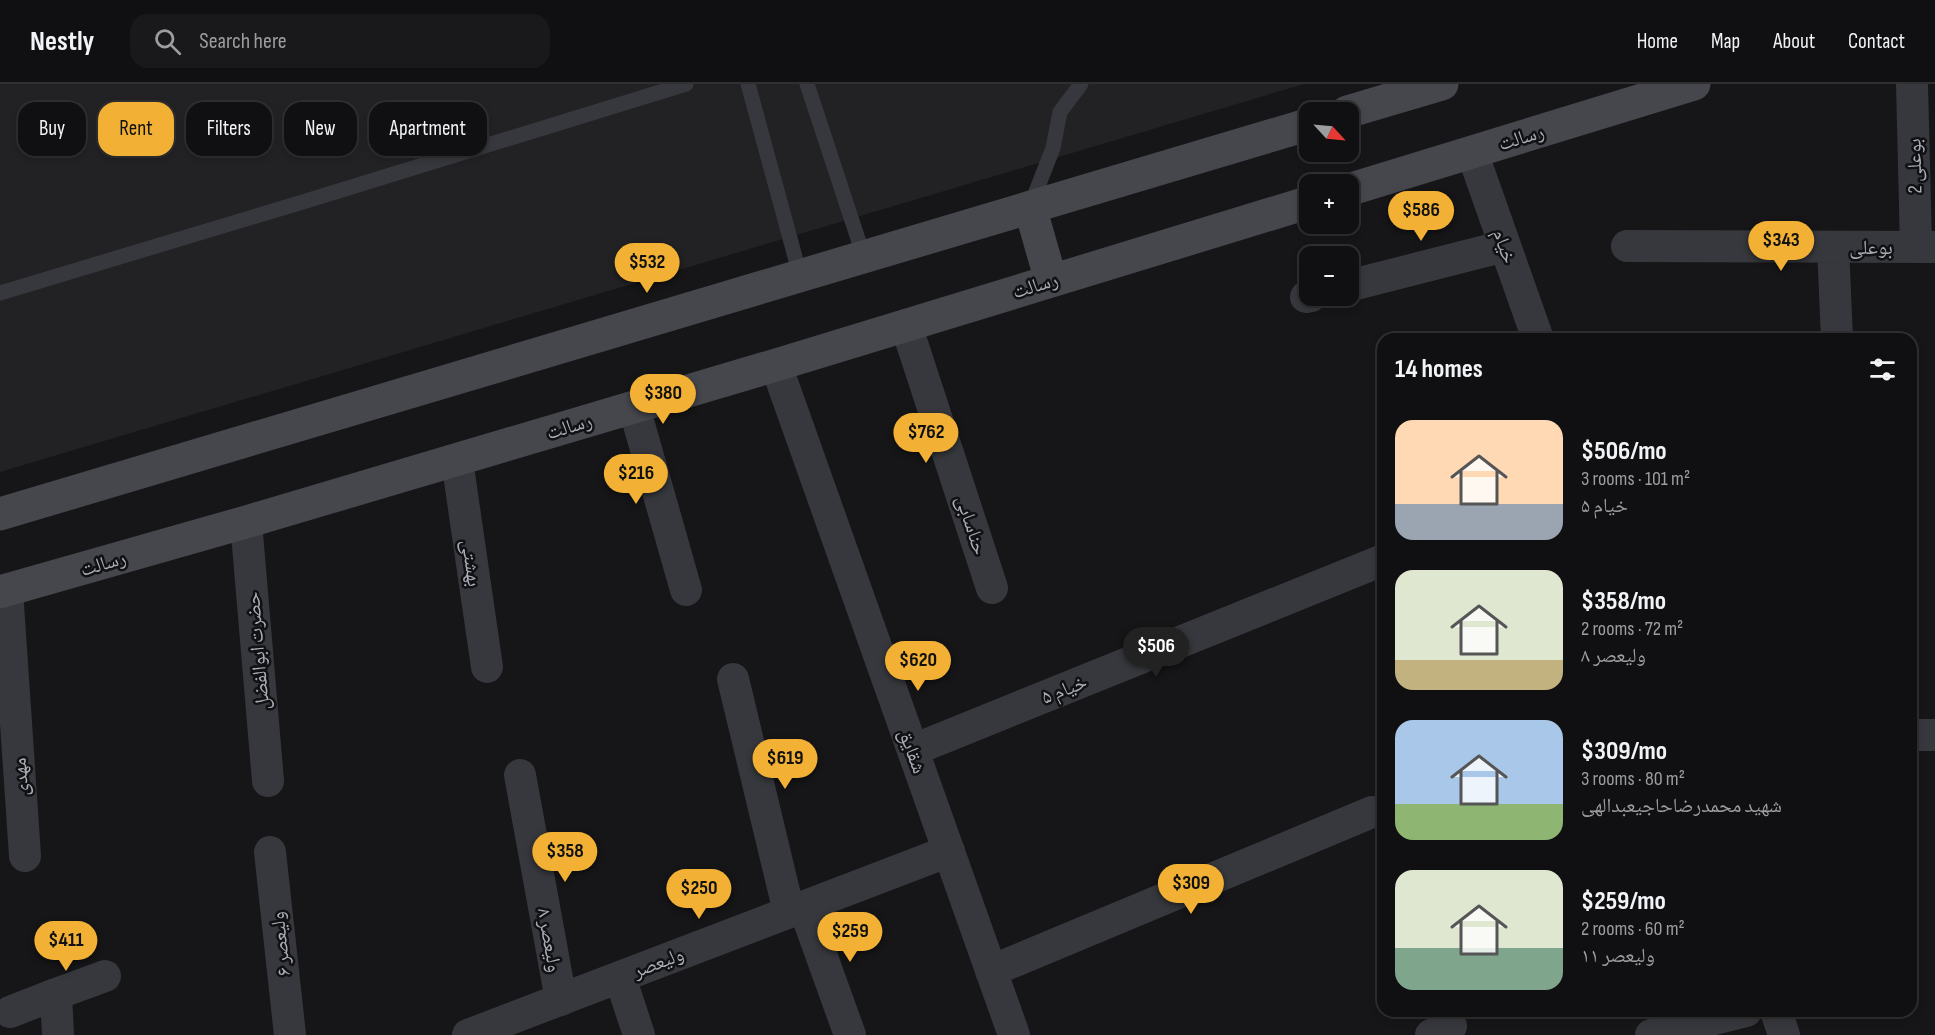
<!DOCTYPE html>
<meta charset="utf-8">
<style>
:root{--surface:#101012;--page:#19191b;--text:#f1f3f6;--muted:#9c9d9f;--line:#303032;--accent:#f2b134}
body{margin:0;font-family:"Sofia Sans Condensed","Noto Naskh Arabic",sans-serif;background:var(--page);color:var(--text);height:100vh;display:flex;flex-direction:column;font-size:22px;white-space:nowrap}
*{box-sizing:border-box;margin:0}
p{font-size:20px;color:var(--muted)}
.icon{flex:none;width:33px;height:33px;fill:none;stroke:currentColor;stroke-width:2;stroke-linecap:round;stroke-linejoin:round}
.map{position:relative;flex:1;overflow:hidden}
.sheet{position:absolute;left:1377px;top:249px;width:540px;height:684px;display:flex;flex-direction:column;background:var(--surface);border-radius:18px;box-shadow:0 3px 9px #0003,0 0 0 2px var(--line)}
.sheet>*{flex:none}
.hud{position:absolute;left:18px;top:18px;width:570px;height:54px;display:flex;gap:12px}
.needle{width:39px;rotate:116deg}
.tools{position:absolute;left:1299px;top:18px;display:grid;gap:12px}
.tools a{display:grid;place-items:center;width:60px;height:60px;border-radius:12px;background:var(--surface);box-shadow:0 3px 9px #0003,0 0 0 2px var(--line);font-size:30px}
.price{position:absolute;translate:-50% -51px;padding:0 14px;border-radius:21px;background:var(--accent);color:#111;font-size:20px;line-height:39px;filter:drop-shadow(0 2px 3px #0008)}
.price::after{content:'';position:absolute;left:50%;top:36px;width:18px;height:14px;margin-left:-9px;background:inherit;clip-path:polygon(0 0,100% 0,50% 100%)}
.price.current{background:#222;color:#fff}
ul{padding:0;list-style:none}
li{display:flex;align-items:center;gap:18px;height:150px;padding:0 18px}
li span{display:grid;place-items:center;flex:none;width:168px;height:120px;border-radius:18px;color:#555}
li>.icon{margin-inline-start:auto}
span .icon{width:72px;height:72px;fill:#fffc;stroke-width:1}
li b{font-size:26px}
h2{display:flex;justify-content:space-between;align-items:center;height:72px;padding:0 18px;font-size:26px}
.pill{padding:0 21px;border-radius:18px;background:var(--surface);box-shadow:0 3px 9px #0003,0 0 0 2px var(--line);font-size:21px;line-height:54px}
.pill.current{background:var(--accent);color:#111}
header{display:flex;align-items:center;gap:36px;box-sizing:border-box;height:84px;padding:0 30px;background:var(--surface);border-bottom:2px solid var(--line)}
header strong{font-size:28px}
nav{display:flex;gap:33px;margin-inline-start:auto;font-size:21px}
.search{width:420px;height:54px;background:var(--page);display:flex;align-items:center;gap:15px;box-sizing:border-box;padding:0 21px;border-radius:18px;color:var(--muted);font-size:22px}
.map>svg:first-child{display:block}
</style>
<header>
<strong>Nestly</strong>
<div class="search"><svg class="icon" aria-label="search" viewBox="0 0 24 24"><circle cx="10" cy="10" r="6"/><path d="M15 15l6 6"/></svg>Search here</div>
<nav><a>Home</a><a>Map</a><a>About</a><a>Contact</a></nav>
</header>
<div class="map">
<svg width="1935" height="951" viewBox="0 0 1935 951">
<rect width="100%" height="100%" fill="#161618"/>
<path fill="#222225" d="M0 0H1304L0 388Z"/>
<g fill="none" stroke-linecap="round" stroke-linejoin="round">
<path stroke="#37383d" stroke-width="15" d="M748 0 800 191
M807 0 864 173
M1030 123 1053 64 1060 28 1081 0
M0 209 306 117 686 0"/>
<path stroke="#37383d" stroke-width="32" d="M1912 0 1916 163
M1472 68 1538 255
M1627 162 1935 163
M1833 163 1837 255
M1348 202 1505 162
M1306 213 1311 212
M906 241 992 504
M776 281 1014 951
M634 323 686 506
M457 376 487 583
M246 438 268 697
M7 506 25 772
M733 595 789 828
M1911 651H1935
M913 666 1383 476
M520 691 561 916
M270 768 290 951
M804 823 850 951
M991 887 1372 728
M620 893 639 951
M56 910 105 892
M1776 927 1784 951
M10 928 56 910 58 951
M468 951 949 767
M1431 951 1451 942
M1651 951 1746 927"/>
<path stroke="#45474d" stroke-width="33" d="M1347 28 1442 0
M1348 106 1694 0
M1030 123 1051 197
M0 430 1310 40
M0 508 246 438 776 281 1310 118"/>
</g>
<g text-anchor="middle" stroke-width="5" stroke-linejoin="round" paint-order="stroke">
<g font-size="20" fill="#a8adb8" stroke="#111113">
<text transform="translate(1521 53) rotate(-17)" y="7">رسالت</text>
<text transform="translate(1914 82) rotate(-91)" y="7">بوعلی 2</text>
<text transform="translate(1505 162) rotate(70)" y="7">خیام</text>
<text x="1871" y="170">بوعلی</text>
<text transform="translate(1035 201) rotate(-17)" y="7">رسالت</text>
<text transform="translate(569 342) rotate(-17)" y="7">رسالت</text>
<text transform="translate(972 441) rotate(72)" y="7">حناسابی</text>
<text transform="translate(103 479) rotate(-16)" y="7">رسالت</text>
<text transform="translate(472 479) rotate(82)" y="7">بهشتی</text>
<text transform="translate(257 567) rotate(-95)" y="7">حضرت ابوالفضل</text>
<text transform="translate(1064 605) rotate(-22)" y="7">خیام ۵</text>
<text transform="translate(913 667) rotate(70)" y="7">شقایق</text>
<text transform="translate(20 693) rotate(-94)" y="7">مهدی</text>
<text transform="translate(550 856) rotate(80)" y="7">ولیعصر ۸</text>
<text transform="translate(280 860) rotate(-96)" y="7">ولیعصر ۶</text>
<text transform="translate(658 878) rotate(-21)" y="7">ولیعصر</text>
</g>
</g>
</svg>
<div class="tools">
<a><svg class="needle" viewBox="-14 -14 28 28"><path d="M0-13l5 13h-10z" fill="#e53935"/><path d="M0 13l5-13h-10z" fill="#9c9d9f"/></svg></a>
<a>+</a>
<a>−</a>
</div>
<b class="price" style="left:1421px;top:158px">$586</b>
<b class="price" style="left:1781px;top:188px">$343</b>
<b class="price" style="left:647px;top:210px">$532</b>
<b class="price" style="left:663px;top:341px">$380</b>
<b class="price" style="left:926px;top:380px">$762</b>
<b class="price" style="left:636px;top:421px">$216</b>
<b class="price current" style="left:1156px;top:594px">$506</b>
<b class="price" style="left:918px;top:608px">$620</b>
<b class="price" style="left:785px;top:706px">$619</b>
<b class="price" style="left:565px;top:799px">$358</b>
<b class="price" style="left:1191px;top:831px">$309</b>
<b class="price" style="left:699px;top:836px">$250</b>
<b class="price" style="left:850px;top:879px">$259</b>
<b class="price" style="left:66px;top:888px">$411</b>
<div class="hud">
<a class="pill">Buy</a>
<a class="pill current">Rent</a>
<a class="pill">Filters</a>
<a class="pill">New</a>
<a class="pill">Apartment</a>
</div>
<section class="sheet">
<h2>14 homes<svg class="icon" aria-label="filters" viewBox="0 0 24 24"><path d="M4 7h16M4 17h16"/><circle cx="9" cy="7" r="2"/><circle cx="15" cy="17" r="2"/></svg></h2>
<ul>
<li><span style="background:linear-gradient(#ffd9b3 70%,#9aa5b1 0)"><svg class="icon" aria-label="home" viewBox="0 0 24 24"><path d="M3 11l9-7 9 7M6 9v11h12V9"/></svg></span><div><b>$506/mo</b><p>3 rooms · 101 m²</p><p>خیام ۵</p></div></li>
<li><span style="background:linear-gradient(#dfe7d0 75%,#c2b280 0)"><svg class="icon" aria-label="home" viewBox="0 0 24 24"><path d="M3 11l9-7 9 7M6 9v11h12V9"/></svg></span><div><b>$358/mo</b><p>2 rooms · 72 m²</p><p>ولیعصر ۸</p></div></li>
<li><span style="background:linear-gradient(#a9c7e8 70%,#8fb573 0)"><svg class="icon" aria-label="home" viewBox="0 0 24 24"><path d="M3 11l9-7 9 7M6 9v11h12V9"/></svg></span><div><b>$309/mo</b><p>3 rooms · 80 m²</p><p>شهید محمدرضاحاجیعبدالهی</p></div></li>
<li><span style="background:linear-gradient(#dfe7d0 65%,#7fa58c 0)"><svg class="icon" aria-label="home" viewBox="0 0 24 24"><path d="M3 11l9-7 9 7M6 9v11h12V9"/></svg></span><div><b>$259/mo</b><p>2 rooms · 60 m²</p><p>ولیعصر ۱۱</p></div></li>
</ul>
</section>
</div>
